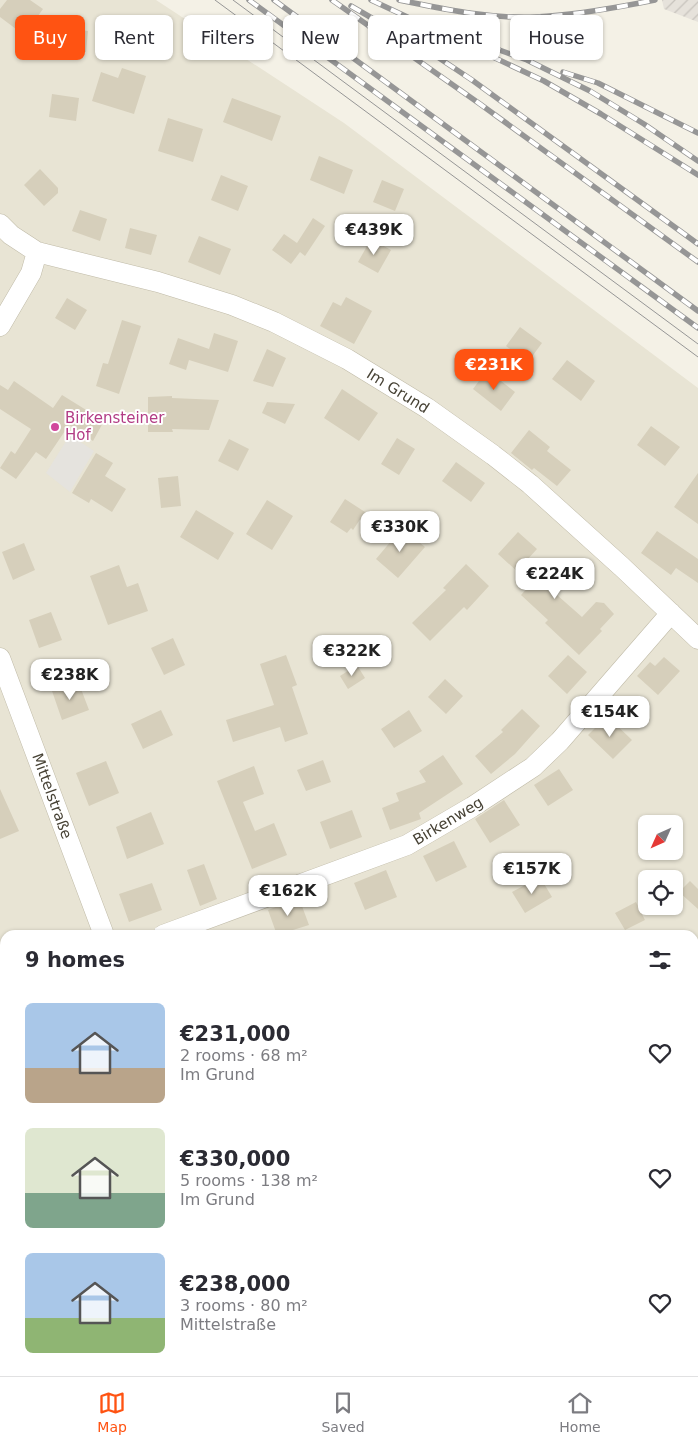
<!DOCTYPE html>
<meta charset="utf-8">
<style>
:root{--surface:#fff;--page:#f7f7f7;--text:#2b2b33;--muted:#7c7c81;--line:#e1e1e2;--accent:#ff5312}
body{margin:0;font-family:"DejaVu Sans",sans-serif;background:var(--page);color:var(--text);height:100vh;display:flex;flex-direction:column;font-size:19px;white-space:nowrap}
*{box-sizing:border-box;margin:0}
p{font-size:16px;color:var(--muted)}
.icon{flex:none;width:28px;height:28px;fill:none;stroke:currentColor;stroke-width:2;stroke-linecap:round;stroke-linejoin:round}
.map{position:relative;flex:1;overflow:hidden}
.panel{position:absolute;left:0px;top:930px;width:699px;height:446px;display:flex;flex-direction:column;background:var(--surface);border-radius:15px 15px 0 0;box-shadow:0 1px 4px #0004}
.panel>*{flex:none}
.hud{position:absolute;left:15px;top:15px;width:669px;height:45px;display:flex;gap:10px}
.needle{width:32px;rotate:225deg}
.tools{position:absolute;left:638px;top:815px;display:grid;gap:10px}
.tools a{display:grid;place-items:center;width:45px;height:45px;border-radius:8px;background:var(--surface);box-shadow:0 1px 4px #0004;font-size:25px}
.price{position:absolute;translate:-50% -42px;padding:0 11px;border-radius:10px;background:#fff;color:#222;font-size:16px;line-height:32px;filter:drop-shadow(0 1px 2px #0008)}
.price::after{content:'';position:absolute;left:50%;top:30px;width:15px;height:11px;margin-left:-8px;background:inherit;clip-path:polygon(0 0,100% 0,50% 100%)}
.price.current{background:var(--accent);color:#fff}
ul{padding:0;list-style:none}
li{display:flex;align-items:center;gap:15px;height:125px;padding:0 25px}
li span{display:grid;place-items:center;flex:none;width:140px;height:100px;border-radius:8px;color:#555}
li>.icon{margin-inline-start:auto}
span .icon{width:60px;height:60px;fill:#fffc;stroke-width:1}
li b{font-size:21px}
h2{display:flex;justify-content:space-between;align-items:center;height:60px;padding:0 25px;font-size:21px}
.pill{padding:0 18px;border-radius:8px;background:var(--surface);box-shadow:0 1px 4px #0004;font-size:18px;line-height:45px}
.pill.current{background:var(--accent);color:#fff}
.tab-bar{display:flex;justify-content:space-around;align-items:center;height:70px;border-top:1px solid var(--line);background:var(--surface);font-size:14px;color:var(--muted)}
.tab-bar a{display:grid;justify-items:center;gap:2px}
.tab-bar .current{color:var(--accent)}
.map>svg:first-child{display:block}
</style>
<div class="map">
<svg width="698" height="1376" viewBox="0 0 698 1376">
<defs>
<pattern id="industrial-furrows" width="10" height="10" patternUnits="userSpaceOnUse" patternTransform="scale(1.25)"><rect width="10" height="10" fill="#e6e2db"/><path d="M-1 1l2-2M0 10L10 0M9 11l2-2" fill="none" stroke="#c7c3bd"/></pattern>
</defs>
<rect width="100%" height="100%" fill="#f4f1e6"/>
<path fill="#e8e4d4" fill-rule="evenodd" d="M0 0H156L344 123 698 388V1376H0ZM646 824H674V851H646ZM646 879H674V906H646ZM5 935H694V1371H5Z"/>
<path fill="url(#industrial-furrows)" d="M662 0H698V22L664 9Z"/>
<path fill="#e5e3de" d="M70 435 94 451 70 492 46 473Z"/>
<path fill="#d6cfbb" d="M7 0H30L43 9 24 35 0 17V9Z
M51 27 88 31 86 52 48 48Z
M122 68 146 76 134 114 92 101 101 72 118 78Z
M52 94 79 98 76 121 49 117Z
M232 98 281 116 272 141 223 122Z
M168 118 203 129 193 162 158 151Z
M319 156 353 170 344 194 310 180Z
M40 169 58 188V193L44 206 24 185Z
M221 175 248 186 238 211 211 200Z
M382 180 404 189 395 211 373 202Z
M80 210 107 219 100 241 72 231Z
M313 218 325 226 305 256 300 252 291 264 272 250 284 234 297 243Z
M130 228 157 235 151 255 125 248Z
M199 236 231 249 220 275 188 262Z
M371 239 391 250 378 273 358 262Z
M346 297 372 311 354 344 320 326 333 302 341 306Z
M67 298 87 310 75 330 55 318Z
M122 320 141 326 119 394 96 386 103 363 108 364Z
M520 327 542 343 528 362 506 346Z
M214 333 238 341 228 372 189 360 186 370 169 364 178 338 209 349Z
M267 349 286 358 273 387 253 381Z
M567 360 595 381 581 401 552 379Z
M487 370 515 392 501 411 473 389Z
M14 381 53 408 62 395 104 421 93 441 69 425 46 459 36 452 16 479 0 468 11 451 15 454 31 429 0 409V385L8 390Z
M342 389 378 413 359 441 324 418Z
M172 396V398L219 400 209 430 172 429 173 432H148V397Z
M267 402 295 404 285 424 262 413Z
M651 426 680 447 665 466 637 445Z
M529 430 550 447 547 451 571 470 557 486 534 468 532 470 511 453Z
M397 438 415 449 399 475 381 464Z
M229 439 249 449 238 471 218 461Z
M96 453 113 463 105 476 126 489 112 512 91 499 89 503 72 493Z
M456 462 485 483 471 502 442 481Z
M698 473V524L674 507Z
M178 476 181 506 161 508 158 478Z
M345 499 365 512 353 530 351 528 347 533 330 522Z
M267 500 293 516 272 550 246 534Z
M196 510 234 533 218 560 180 537Z
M402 528 425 547 398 578 376 559Z
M657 531 698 559V583L676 568 671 575 641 553Z
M518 532 537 549 527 560 560 591 557 595 582 617 596 602 604 603 614 614 600 629 602 631 579 655 545 623 548 620 521 595 531 584 498 554Z
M24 543 35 570 13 580 2 552Z
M466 564 489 586 467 610 464 607 430 641 412 623 446 590 443 588Z
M119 565 127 587 138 583 148 611 108 625 90 576Z
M51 612 62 640 39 648 29 620Z
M173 638 185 665 164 675 151 648Z
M286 655 297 685 292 687 308 734 285 742 280 727 233 742 226 720 274 705 260 664Z
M568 655 587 672 567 694 548 676Z
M664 657 680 671 658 695 637 676 650 662 655 666Z
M357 665 365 678 348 689 340 676Z
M445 679 463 696 446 714 428 697Z
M78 681 89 710 62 720 52 691Z
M522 709 540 726 515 754 491 774 475 756 503 732 501 730Z
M161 710 173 735 143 749 131 724Z
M409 710 422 731 394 748 381 729Z
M607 716 632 740 613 759 588 735Z
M443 755 463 784 419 813 421 819 390 830 382 808 399 801 396 793 426 782 419 771Z
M323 760 331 782 306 791 297 770Z
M106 761 119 793 89 806 76 773Z
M254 766 264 794 243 802 255 831 274 823 287 855 252 869 217 781Z
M559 769 573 790 548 806 534 785Z
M0 789 19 831 0 839Z
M504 800 520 825 490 843 475 819Z
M352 810 362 837 330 849 320 822Z
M151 812 164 844 127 859 116 827Z
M454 841 467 867 436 882 423 856Z
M204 864 217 899 200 906 187 870Z
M386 870 397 897 365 910 354 883Z
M540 877 552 897 525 913 512 892Z
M690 881 698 889V909L679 892Z
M152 883 162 910 129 922 119 894Z
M299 898 309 925 277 935 268 910Z
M636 902 645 920 625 930 615 913Z"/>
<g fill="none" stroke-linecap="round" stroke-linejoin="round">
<defs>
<path id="minor" d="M0 224 11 235 37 252 158 282 232 305 274 322 347 359 427 408 493 455 530 484 622 567 698 639
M0 326 31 273 37 252
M0 658 104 935
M163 935 407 845 472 807 533 767 560 741 671 613
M694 1199 698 1198
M0 1364 5 1363
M269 1371 270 1376
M668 1371 670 1376"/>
</defs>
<use href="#minor" stroke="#c0bba8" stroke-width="21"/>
<use href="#minor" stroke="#fff" stroke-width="20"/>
<path stroke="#969696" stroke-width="1" d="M215 0 698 357
M233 0 698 344"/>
<defs>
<path id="rail" d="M249 0 698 328
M274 0 698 311
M332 0 480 104 698 262
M371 0 544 81 601 114 698 175
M399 0C444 9 490 19 536 17 576 15 615 8 655 0
M351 6 424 48 472 80 698 244
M469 39 527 60 590 91 644 124 698 161
M563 72 598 83 698 133"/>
</defs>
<use href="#rail" stroke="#969696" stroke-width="5.5"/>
<use href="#rail" stroke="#fff" stroke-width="4" stroke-dasharray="11" stroke-linecap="butt"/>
</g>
<circle fill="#d1479c" stroke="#fff" stroke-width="2" cx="55" cy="427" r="5"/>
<g text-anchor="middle" stroke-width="4" stroke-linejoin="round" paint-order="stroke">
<g font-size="15" fill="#474235" stroke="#fff">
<text transform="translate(398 391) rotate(32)" y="5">Im Grund</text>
<text transform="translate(52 796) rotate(70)" y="5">Mittelstraße</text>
<text transform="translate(448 821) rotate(-31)" y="5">Birkenweg</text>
</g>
<g font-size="15" fill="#b23c85" stroke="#fff" text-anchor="start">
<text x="65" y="423">Birkensteiner<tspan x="65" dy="17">Hof</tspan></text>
</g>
</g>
</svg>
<div class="tools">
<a><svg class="needle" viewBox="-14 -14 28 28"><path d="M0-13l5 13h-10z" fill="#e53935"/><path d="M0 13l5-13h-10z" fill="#7c7c81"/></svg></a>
<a><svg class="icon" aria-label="locate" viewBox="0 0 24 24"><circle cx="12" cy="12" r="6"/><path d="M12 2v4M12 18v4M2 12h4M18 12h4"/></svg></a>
</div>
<b class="price" style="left:374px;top:256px">€439K</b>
<b class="price current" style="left:494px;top:391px">€231K</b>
<b class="price" style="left:400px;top:553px">€330K</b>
<b class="price" style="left:555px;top:600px">€224K</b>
<b class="price" style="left:352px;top:677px">€322K</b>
<b class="price" style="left:70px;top:701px">€238K</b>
<b class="price" style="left:610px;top:738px">€154K</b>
<b class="price" style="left:532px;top:895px">€157K</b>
<b class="price" style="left:288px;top:917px">€162K</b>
<div class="hud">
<a class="pill current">Buy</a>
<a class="pill">Rent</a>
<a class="pill">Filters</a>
<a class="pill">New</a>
<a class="pill">Apartment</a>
<a class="pill">House</a>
</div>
<section class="panel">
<h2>9 homes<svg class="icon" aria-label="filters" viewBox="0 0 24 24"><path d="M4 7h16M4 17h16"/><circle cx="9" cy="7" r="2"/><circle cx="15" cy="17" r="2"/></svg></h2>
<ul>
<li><span style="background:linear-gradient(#a9c7e8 65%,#b9a48a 0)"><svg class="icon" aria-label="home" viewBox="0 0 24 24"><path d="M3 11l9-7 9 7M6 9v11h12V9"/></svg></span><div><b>€231,000</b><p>2 rooms · 68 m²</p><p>Im Grund</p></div><svg class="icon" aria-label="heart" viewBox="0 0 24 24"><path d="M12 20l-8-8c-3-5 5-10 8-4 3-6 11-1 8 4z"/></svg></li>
<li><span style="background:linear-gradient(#dfe7d0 65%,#7fa58c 0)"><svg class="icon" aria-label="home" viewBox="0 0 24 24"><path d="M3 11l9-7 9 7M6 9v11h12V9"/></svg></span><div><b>€330,000</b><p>5 rooms · 138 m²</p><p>Im Grund</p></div><svg class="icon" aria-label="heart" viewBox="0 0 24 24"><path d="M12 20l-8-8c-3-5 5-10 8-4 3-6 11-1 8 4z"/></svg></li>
<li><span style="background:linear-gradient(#a9c7e8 65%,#8fb573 0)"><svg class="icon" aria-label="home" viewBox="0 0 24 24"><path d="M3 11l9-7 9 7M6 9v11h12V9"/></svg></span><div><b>€238,000</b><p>3 rooms · 80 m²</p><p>Mittelstraße</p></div><svg class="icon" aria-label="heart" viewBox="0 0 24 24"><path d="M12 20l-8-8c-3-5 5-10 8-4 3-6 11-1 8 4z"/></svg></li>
</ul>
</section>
</div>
<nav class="tab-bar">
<a class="current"><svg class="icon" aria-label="map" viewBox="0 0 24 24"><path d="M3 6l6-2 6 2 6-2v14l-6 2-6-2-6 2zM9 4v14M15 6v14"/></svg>Map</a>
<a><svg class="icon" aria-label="saved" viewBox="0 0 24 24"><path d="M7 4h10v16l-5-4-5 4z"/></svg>Saved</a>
<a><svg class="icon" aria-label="home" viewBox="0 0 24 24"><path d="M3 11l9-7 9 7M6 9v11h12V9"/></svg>Home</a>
</nav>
